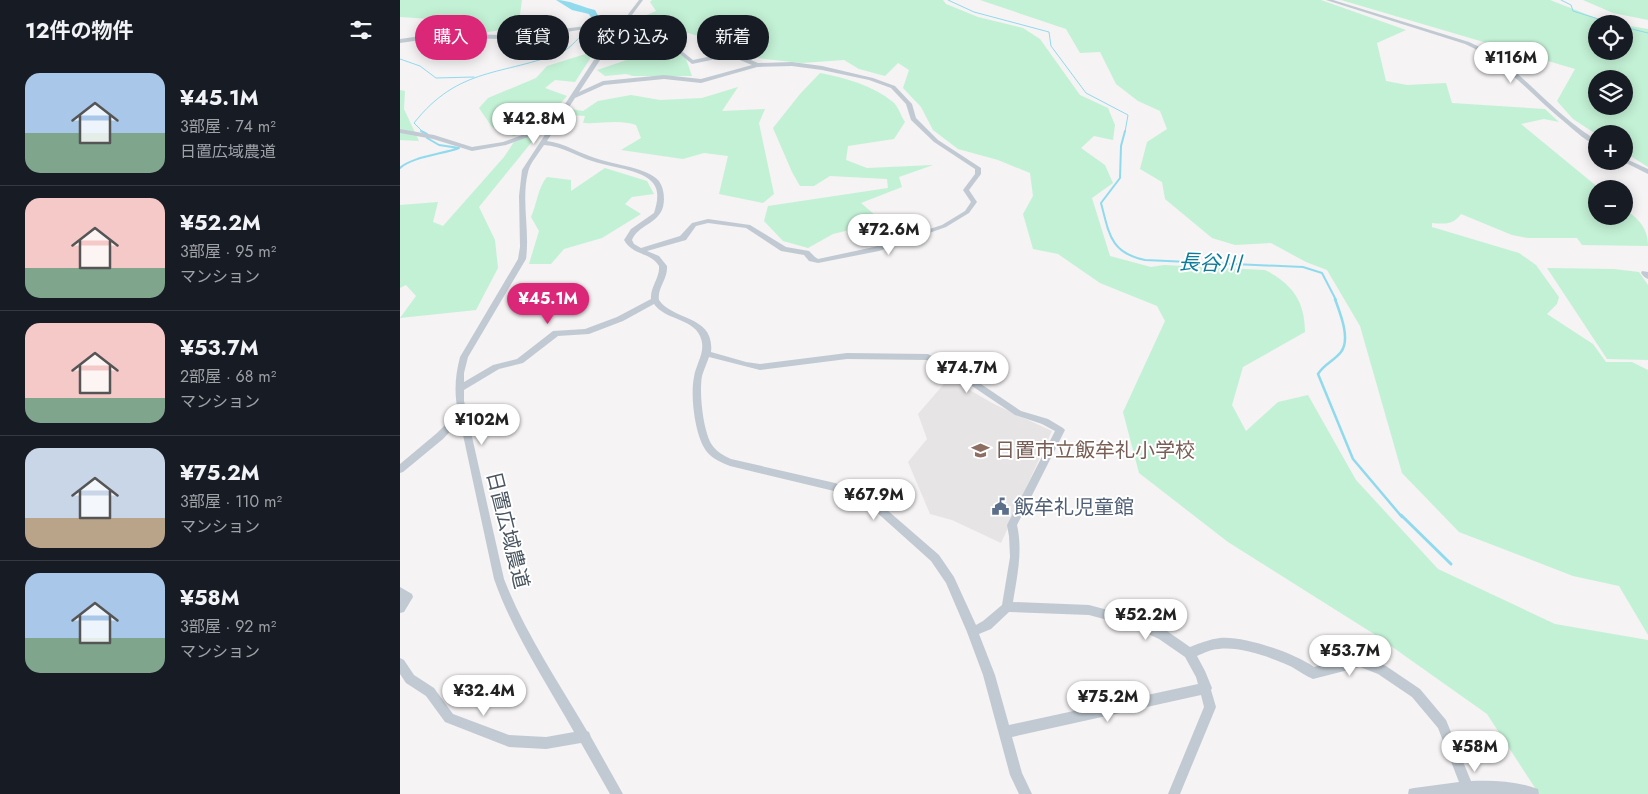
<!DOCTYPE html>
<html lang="ja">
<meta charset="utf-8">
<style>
:root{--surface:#171b24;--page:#242831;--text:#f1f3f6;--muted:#9ea1a6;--line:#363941;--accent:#db2777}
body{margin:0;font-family:Jost,"Noto Sans JP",sans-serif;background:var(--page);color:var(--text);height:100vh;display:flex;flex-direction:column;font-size:19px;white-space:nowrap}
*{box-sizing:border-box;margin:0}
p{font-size:16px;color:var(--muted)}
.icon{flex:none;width:28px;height:28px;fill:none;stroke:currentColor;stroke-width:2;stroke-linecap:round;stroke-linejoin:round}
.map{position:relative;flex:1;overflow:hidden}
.sheet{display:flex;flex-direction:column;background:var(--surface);width:400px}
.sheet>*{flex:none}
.guide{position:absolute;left:15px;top:15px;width:475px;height:45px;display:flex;gap:10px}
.fabs{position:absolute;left:1188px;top:15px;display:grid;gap:10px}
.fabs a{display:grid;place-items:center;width:45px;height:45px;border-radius:50%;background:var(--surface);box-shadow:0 2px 12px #0003;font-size:25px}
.price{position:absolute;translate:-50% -42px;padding:0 11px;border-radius:18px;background:#fff;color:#222;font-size:16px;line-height:32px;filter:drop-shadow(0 1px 2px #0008)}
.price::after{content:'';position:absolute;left:50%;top:30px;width:15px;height:11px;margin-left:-8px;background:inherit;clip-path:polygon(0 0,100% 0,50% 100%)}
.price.active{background:var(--accent);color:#fff}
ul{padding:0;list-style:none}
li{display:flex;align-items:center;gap:15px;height:125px;padding:0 25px}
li+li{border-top:1px solid var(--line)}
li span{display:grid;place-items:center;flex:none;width:140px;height:100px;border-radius:15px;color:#555}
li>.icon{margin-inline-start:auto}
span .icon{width:60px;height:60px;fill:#fffc;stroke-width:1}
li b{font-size:21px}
h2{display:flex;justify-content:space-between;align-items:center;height:60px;padding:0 25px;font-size:21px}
.chip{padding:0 18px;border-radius:22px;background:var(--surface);box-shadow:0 2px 12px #0003;font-size:18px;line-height:45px}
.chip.active{background:var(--accent);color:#fff}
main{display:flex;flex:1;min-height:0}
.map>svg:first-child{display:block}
</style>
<main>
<section class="sheet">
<h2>12件の物件<svg class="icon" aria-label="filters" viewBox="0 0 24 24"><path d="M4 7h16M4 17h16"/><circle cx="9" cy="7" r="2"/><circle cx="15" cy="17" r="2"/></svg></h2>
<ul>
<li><span style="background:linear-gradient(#a9c7e8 60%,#7fa58c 0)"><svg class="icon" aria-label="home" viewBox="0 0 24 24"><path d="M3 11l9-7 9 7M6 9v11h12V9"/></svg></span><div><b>¥45.1M</b><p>3部屋 · 74 m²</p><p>日置広域農道</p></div></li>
<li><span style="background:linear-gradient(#f6c9c9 70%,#7fa58c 0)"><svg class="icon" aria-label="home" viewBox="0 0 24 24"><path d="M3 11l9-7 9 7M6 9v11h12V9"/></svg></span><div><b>¥52.2M</b><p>3部屋 · 95 m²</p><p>マンション</p></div></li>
<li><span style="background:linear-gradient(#f6c9c9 75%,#7fa58c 0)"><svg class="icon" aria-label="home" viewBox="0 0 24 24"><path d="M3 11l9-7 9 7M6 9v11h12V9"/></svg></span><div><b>¥53.7M</b><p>2部屋 · 68 m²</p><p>マンション</p></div></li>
<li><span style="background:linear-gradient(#c9d6e8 70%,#b9a48a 0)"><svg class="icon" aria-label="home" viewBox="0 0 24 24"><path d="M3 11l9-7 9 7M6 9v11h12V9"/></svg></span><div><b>¥75.2M</b><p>3部屋 · 110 m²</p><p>マンション</p></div></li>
<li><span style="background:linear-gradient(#a9c7e8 65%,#7fa58c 0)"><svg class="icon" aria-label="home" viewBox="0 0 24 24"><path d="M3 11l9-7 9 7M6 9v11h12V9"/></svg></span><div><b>¥58M</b><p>3部屋 · 92 m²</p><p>マンション</p></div></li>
</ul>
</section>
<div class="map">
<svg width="1248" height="794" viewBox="0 0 1248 794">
<rect width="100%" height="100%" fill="#f5f3f3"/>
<path fill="#e6e4e5" d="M549 378 592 403 652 431 601 543 552 520 530 514 508 462 527 439 518 414Z"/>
<path fill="#c3f1d5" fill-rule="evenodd" d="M0 0H122L118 28 80 33 45 20 0 17Z
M252 0H543L546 4 578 17 623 28 640 39 680 95 708 108 715 125 713 140 694 136 681 148 705 165 713 183 692 198 710 256 751 267 764 265 865 270C893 284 905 302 905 332L843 367 832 405 846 431 878 402 908 395 956 480 1038 569 1155 624 1248 640V794H1139L1087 714 974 634 828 542 739 473 723 412 765 321 757 306 700 283 658 254 633 249 623 214 633 196 630 173 598 160 558 149 533 130 521 107 503 88 509 70 498 63 485 76 459 69 444 60 402 63 347 57 304 38 267 26 241 39 230 22 256 11 250 2Z
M580 0H921L1006 30 977 43 986 81 1007 85 1046 83 1052 103 1145 109 1159 122 1144 119 1121 124 1200 189H1196V216H1224V208C1238 219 1248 227 1248 246L1182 245 1177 238H1128L1112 235 1061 214C1053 225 1045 224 1032 223V227L1119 253 1136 265 1159 297 1157 304 1147 314 1193 344 1206 362H1232L1248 370V635L1219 586 1173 576 1059 532 1002 473 960 326 927 270 906 262 871 243 835 245 812 238 765 199 762 182 740 169 747 142 767 129 760 111 738 101 716 84 700 52 680 53 666 29Z
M941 0H1150L1204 21 1219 24H1196V51H1224V25L1248 29V167L1224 152V134H1196L1173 119 1157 101 1175 69ZM1196 79H1224V106H1196Z
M1183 0H1248V20L1213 13Z
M259 46 284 53 292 76H233L226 74 205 76 197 70 253 51Z
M195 51 175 82 155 80 145 88 167 96 144 122 114 136 92 127 79 108 88 98 136 78 147 66Z
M420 73C446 78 472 85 493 102 498 106 501 116 505 122L494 139 448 146 446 160 467 168 533 165 499 177 502 187 461 203 483 222 433 234 408 248 383 241 364 221 368 206 488 188 487 179 430 176 414 186H400L392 172 373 128 400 94Z
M338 87 322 111 365 109 359 123 374 194 363 203 319 194 328 156 304 153 283 159 221 150 241 138 236 125C219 119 201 124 183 123L185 116 171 115V109L183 111 198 101 231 95 260 100 302 98Z
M0 90 5 91 4 109 19 141 0 140Z
M139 133 79 207 95 240 98 268 76 310 0 318 16 296 6 285 0 288V205L38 202 33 222 43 226 104 157 114 142Z
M205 168 247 181 254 194 232 197 225 204 241 214 202 238 164 249 151 264H129L139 231 131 217C137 204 138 187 147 177L171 180V191Z
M1147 268 1214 269 1239 272 1248 285V360L1207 359Z"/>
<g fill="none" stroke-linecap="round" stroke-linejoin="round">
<path stroke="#90daee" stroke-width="1" d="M548 0 574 12 649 32 651 46 686 93 728 115 725 132
M1161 0 1171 5 1173 11 1214 24
M1224 27 1248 33
M0 59 20 66 36 78 74 77
M23 132 14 123C59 66 103 76 162 52 171 48 180 36 188 29"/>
<path stroke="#90daee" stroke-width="2" d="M725 131 721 146 720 178 701 203C709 233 710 253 745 260L903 267 922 273 936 300
M0 168C11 157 43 154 59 148L39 145 27 138V134L21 131"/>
<path stroke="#90daee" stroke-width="2.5" d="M935 299C940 313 951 339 941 352 934 361 924 364 918 374L953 459 1002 517"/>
<path stroke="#90daee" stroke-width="3" d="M1001 515 1051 564"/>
<path fill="#90daee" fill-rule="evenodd" d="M156 0C169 0 182 7 195 10L201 21 194 23 189 14 172 10Z"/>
<path fill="#c1cad2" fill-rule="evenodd" d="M239 0H243L212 42 274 45 293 60 331 52 358 63 392 62 422 66 473 78 495 86 512 104 516 118 538 140 581 168V174L569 190 577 202 569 213 546 227 479 251 418 263 409 261 404 255 381 251 346 228 308 223 296 226 286 240 247 251 259 256 267 266C268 279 257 288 259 300 273 321 315 315 311 352L346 362 360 364 447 353 528 354 578 382 621 411 648 419 663 428 665 430 617 525C623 552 617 576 613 602L689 605 738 618 767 631 790 647C800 643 810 639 820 638 845 636 894 653 914 667L960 655 986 666 1020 689 1046 720 1071 781C1093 780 1117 781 1138 789L1139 794H1008L1009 789 1014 788 1059 782 1038 728 1012 697 978 674 960 667 913 679C906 676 899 671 892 667 873 658 840 646 819 649 811 649 804 653 797 656L805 671 812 688 811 690 816 707 780 794H768L804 707 801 695 612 737 622 773 632 794H619L610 775 583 675 567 632 546 583 531 561 473 509 461 501 434 491 330 466C322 463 313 459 307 452 295 437 290 396 294 377 296 363 307 351 300 336 292 318 265 320 254 304L223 321 189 334 158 336 123 363 99 369 64 390V401L104 579C124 631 159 683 187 731L189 732 191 737 223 794H210L181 743 146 749 109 747 45 722 26 696 6 683 0 674V658L4 660 14 675 34 688 53 714 109 735 146 737 174 732C146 682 113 633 94 579L60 421 43 439 3 472 0 473V464L37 433 58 412C54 393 55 376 60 357L118 259 120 247 119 196 122 170 148 130 106 145 72 151 33 139 0 133V129L34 135 72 147 103 142 152 124 205 43 220 24 118 39 35 38 0 43V39L35 34 118 35 223 21ZM210 45 273 48 292 64 330 56 352 65 301 79 264 75 203 81 179 92ZM392 66 422 70 469 80 491 88 506 104 511 120 534 142 575 169V174L563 190 571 202 565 211 542 225 474 247 418 259 415 257 409 251 386 247 350 225 308 219 292 223 280 236 241 248 234 244 232 240C238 225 258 224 263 207 265 199 264 188 259 181 246 167 215 165 198 159 180 154 165 143 147 141L175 98 204 85 264 79 301 83 357 67ZM144 145C162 146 176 156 192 161 208 167 242 169 253 183 260 191 257 204 254 213L231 229 224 240C233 256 251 252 259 266 260 278 250 287 251 299L217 317 185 329 153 331 117 359 93 365 64 382V373L68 357 126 259C130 230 121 201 128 172 130 163 139 153 144 145ZM309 357 360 370 447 359 527 360 572 386 615 415 642 424 655 431 607 525 609 536 610 557 602 605 583 621 576 625 554 577 539 555 479 503 467 495 435 483 331 459C324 456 317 452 312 445 303 431 299 392 302 376 304 369 307 363 309 357ZM609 612 689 615 733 627 759 639 785 657 796 677 798 684 609 725 595 675 579 634 591 629Z
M926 0H933L1069 42C1102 57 1122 78 1148 102 1163 116 1179 129 1196 140V145C1186 141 1176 132 1168 125 1133 97 1107 63 1065 44Z
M1224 158 1248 169V174L1222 161H1224Z
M1242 271 1248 272V279C1245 278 1243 276 1241 273Z
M0 587 12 594 13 597 4 612 0 613Z"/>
</g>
<defs>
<symbol id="school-bare" viewBox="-9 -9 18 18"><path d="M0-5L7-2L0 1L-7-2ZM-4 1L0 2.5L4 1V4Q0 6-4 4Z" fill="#8d6e63" stroke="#fff" stroke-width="2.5" paint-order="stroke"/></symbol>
<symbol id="civic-bare" viewBox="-9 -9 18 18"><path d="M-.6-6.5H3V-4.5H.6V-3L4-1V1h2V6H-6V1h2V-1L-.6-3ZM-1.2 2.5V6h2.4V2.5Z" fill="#5c6f8a" stroke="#fff" stroke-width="2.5" paint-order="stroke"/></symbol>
</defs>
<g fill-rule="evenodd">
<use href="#school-bare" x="568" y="438" width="25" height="25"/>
<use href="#civic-bare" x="588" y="494" width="25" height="25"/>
</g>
<g text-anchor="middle" stroke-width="4" stroke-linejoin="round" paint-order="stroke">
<g font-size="20" fill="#785e54" stroke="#fff" text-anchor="start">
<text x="595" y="457">日置市立飯牟礼小学校</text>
</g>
<g font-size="20" fill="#4e5e75" stroke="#fff" text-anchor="start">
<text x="614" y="514">飯牟礼児童館</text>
</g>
<g font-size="20" fill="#4a5661" stroke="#fff">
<text transform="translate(108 530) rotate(76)" y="7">日置広域農道</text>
</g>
<g font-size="21" font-style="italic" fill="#0c7c9b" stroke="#fff">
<text transform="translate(810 263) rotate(2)" y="7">長谷川</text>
</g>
</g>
</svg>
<div class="fabs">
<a><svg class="icon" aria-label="locate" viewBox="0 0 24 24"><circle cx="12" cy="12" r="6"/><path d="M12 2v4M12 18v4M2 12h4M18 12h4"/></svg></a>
<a><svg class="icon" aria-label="layers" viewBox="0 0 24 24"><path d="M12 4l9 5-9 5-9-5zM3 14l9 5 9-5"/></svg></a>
<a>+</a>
<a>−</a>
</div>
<b class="price" style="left:1111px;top:84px">¥116M</b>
<b class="price" style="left:134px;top:145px">¥42.8M</b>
<b class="price" style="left:489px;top:256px">¥72.6M</b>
<b class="price active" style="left:148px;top:325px">¥45.1M</b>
<b class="price" style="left:567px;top:394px">¥74.7M</b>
<b class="price" style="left:82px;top:446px">¥102M</b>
<b class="price" style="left:474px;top:521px">¥67.9M</b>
<b class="price" style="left:746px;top:641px">¥52.2M</b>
<b class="price" style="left:950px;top:677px">¥53.7M</b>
<b class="price" style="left:84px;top:717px">¥32.4M</b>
<b class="price" style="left:708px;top:723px">¥75.2M</b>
<b class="price" style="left:1075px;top:773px">¥58M</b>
<div class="guide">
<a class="chip active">購入</a>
<a class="chip">賃貸</a>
<a class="chip">絞り込み</a>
<a class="chip">新着</a>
</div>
</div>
</main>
